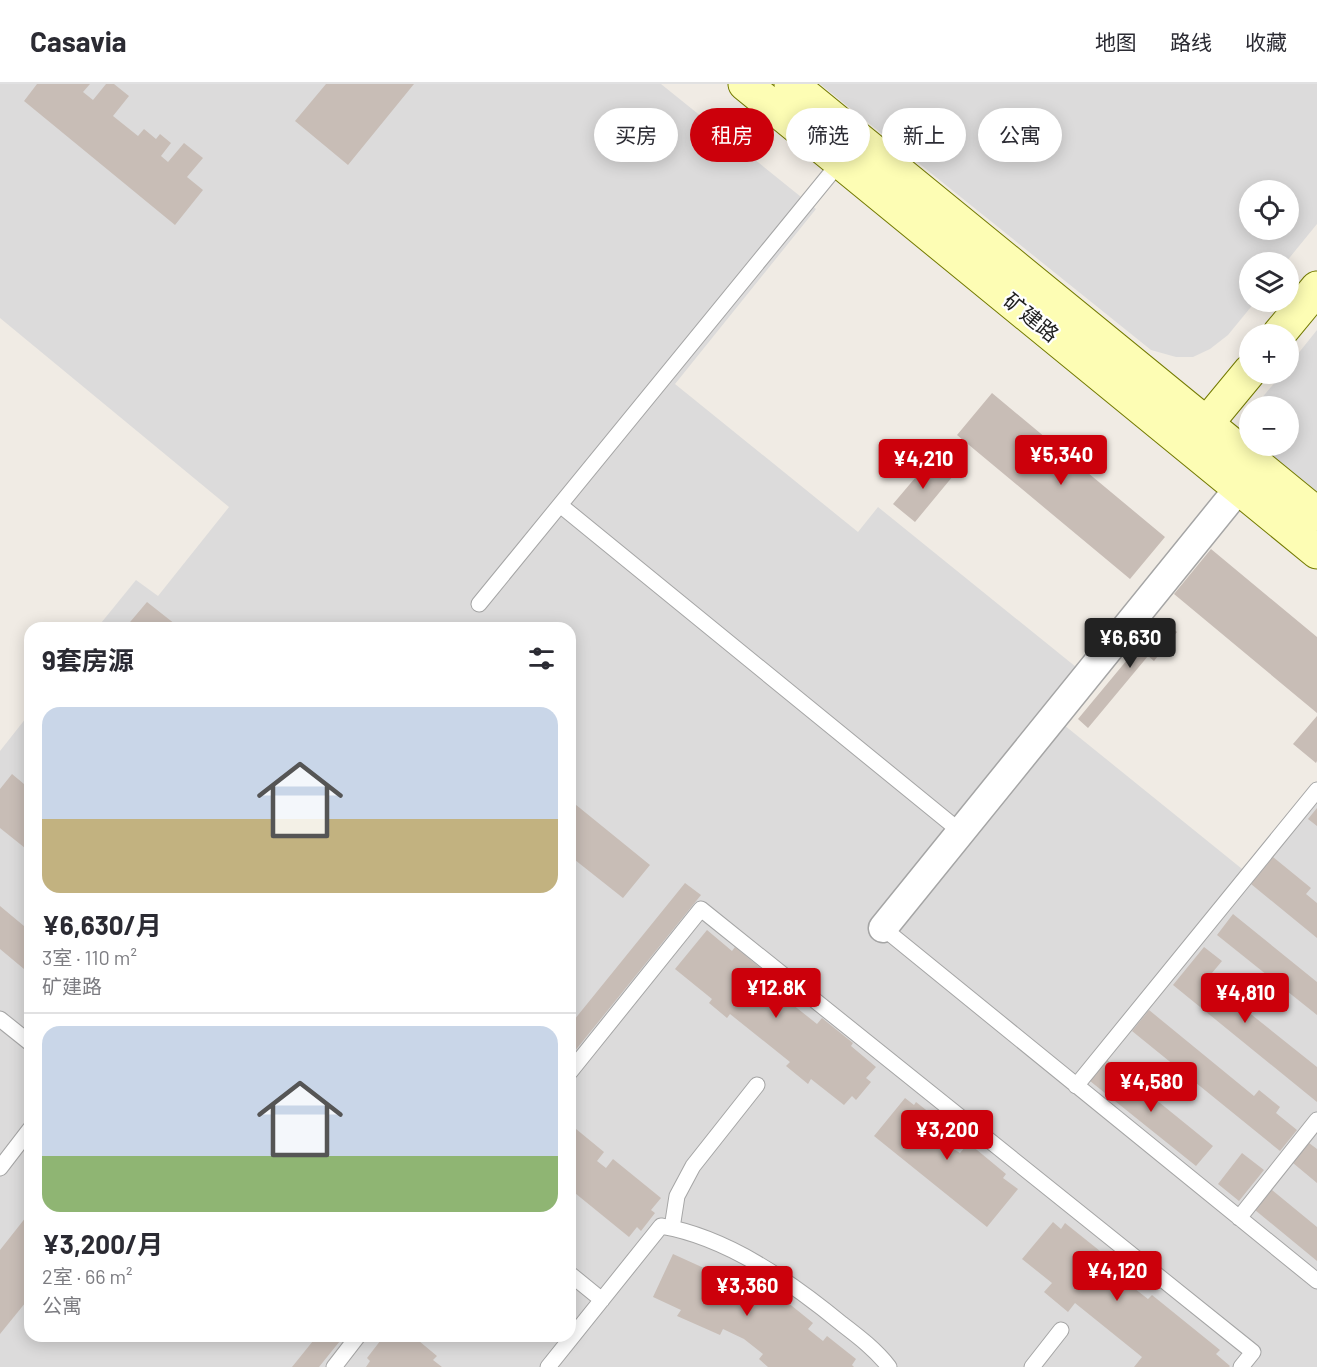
<!DOCTYPE html>
<html lang="zh">
<meta charset="utf-8">
<style>
:root{--surface:#fff;--page:#f2f2f3;--text:#2b2b33;--muted:#7c7c81;--line:#e1e1e2;--accent:#cc000b}
body{margin:0;font-family:Barlow,"Noto Sans SC",sans-serif;background:var(--page);color:var(--text);height:100vh;display:flex;flex-direction:column;font-size:22px;white-space:nowrap}
*{box-sizing:border-box;margin:0}
p{font-size:20px;color:var(--muted)}
.icon{flex:none;width:33px;height:33px;fill:none;stroke:currentColor;stroke-width:2;stroke-linecap:round;stroke-linejoin:round}
.map{position:relative;flex:1;overflow:hidden}
.side{position:absolute;left:24px;top:538px;width:552px;height:720px;display:flex;flex-direction:column;background:var(--surface);border-radius:18px;box-shadow:0 3px 15px #0003}
.side>*{flex:none}
.guide{position:absolute;left:594px;top:24px;width:570px;height:54px;display:flex;gap:12px}
.controls{position:absolute;left:1239px;top:96px;display:grid;gap:12px}
.controls a{display:grid;place-items:center;width:60px;height:60px;border-radius:50%;background:var(--surface);box-shadow:0 3px 15px #0003;font-size:30px}
.price{position:absolute;translate:-50% -51px;padding:0 14px;border-radius:6px;background:var(--accent);color:#fff;font-size:20px;line-height:39px;filter:drop-shadow(0 2px 3px #0008)}
.price::after{content:'';position:absolute;left:50%;top:36px;width:18px;height:14px;margin-left:-9px;background:inherit;clip-path:polygon(0 0,100% 0,50% 100%)}
.price.active{background:#222;color:#fff}
ul{padding:0;list-style:none}
li{display:grid;align-content:center;gap:12px;height:318px;padding:0 18px}
li+li{border-top:2px solid var(--line)}
li span{display:grid;place-items:center;height:186px;border-radius:18px;color:#555}
li>.icon{margin-inline-start:auto}
span .icon{width:108px;height:108px;fill:#fffc;stroke-width:1}
li b{font-size:26px}
h2{display:flex;justify-content:space-between;align-items:center;height:72px;padding:0 18px;font-size:26px}
.chip{padding:0 21px;border-radius:27px;background:var(--surface);box-shadow:0 3px 15px #0003;font-size:21px;line-height:54px}
.chip.active{background:var(--accent);color:#fff}
header{display:flex;align-items:center;gap:36px;box-sizing:border-box;height:84px;padding:0 30px;background:var(--surface);border-bottom:2px solid var(--line)}
header strong{font-size:28px}
nav{display:flex;gap:33px;margin-inline-start:auto;font-size:21px}
.map>svg:first-child{display:block}
</style>
<header>
<strong>Casavia</strong>
<nav><a>地图</a><a>路线</a><a>收藏</a></nav>
</header>
<div class="map">
<svg width="1317" height="1283" viewBox="0 0 1317 1283">
<rect width="100%" height="100%" fill="#f0ebe4"/>
<path fill="#dcdbdb" fill-rule="evenodd" d="M0 0H661L816 125 675 300 858 448 878 423 1076 583 1043 624 1252 793 1317 713V1283H0V667L30 629V1252H570V544H97L136 496 158 512 229 423 0 234Z
M820 0H1317V140L1286 178H1250V218H1255L1228 251 1210 265 1193 273H1176L1151 266ZM1288 106V146H1250V106Z
M1317 246V414L1255 362H1288V322H1255L1282 290H1288L1289 281Z"/>
<path fill="#c8bdb6" d="M37 0H90L83 8 93 16 106 0H114L129 12 113 32 138 52 144 45 156 55 160 50 171 59 161 72 168 78 184 59 203 74 187 93 203 106 175 141 24 17Z
M326 0H414L348 81 295 37Z
M992 309 1165 453 1130 495 957 351Z
M932 374 953 392 915 438 893 420Z
M1211 465 1317 553V629L1174 510Z
M147 518 180 544H125Z
M1161 535 1177 548 1154 577 1148 572 1088 644 1078 635Z
M1317 632V677L1316 679 1293 660Z
M12 690 30 705V768L0 744V705Z
M570 716 650 781 623 814 570 772Z
M1317 724V742L1308 735Z
M1273 773 1311 804 1306 810 1317 819V854L1251 800Z
M685 799 701 811 570 973V941Z
M0 822 30 847V890L0 865Z
M1233 830 1317 898V931L1217 851Z
M707 846 732 867 735 863 768 890 763 897 817 940 822 934 853 959 851 962 876 983 866 994 871 998 856 1016 852 1012 844 1021 811 995 808 1000 786 982 790 978 730 930 727 934 709 919 712 915 675 885Z
M1204 863 1222 877 1207 895 1317 983V1018L1173 901Z
M1149 926 1254 1012 1259 1006 1280 1023 1276 1029 1297 1046 1280 1067 1132 947Z
M1107 976 1213 1062 1196 1082 1090 997Z
M905 1014 914 1021 916 1018 954 1048 951 1052 958 1057 952 1064 960 1069 965 1063 968 1065 971 1061 1006 1090 1003 1094 1018 1105 987 1143 874 1052Z
M570 1040 604 1068 597 1077 606 1084 613 1075 661 1114 651 1126 655 1129 641 1147 637 1143 629 1153 570 1105Z
M1309 1059 1317 1065V1099L1293 1079Z
M1242 1069 1264 1086 1239 1117 1218 1100Z
M1272 1106 1317 1143V1177L1255 1126Z
M30 1128V1213L0 1250V1166Z
M1053 1138 1061 1145 1065 1139 1135 1195 1130 1201 1148 1215 1152 1211 1220 1266 1216 1270 1230 1282 1229 1283H1134L1142 1273 1075 1219 1068 1228 1044 1208 1052 1199 1022 1175Z
M673 1170 770 1214 776 1220 781 1213 813 1239 808 1245 823 1257 827 1252 856 1275 852 1281 854 1283H768L759 1275 763 1270 744 1255 723 1245 720 1251 677 1232 681 1226 653 1213Z
M317 1252H344L319 1283H292Z
M384 1252 388 1255 390 1252H404L409 1257 413 1252 437 1272 433 1276 442 1283H366L370 1277 367 1274Z"/>
<g fill="none" stroke-linecap="round" stroke-linejoin="round">
<defs>
<path id="lane" d="M560 421 961 748
M479 520 840 78
M883 844 1317 1197
M0 935 30 959
M570 988 701 825 1253 1268 1241 1283
M1076 1002 1317 706
M0 1084 30 1045
M1239 1134 1317 1036
M672 1144 677 1112 693 1082 757 1001
M570 1190 602 1216
M334 1283 358 1252
M548 1283 661 1142C727 1153 791 1198 842 1240 859 1253 876 1266 889 1283
M1032 1283 1061 1246"/>
<path id="street" d="M883 844 1239 404"/>
<path id="secondary" d="M745 0 1317 468
M791 0 1317 430
M1279 250 1317 204
M1193 356 1250 287"/>
</defs>
<use href="#lane" stroke="#a5a5a5" stroke-width="17"/>
<use href="#street" stroke="#a5a5a5" stroke-width="31"/>
<use href="#secondary" stroke="#737a00" stroke-width="35"/>
<use href="#lane" stroke="#fff" stroke-width="15"/>
<use href="#street" stroke="#fff" stroke-width="28"/>
<use href="#secondary" stroke="#fdfdb4" stroke-width="33"/>
</g>
<g text-anchor="middle" stroke-width="4.5" stroke-linejoin="round" paint-order="stroke">
<g font-size="21" fill="#1e1e1e" stroke="#fff">
<text transform="translate(1031 234) rotate(39)" y="7">矿建路</text>
</g>
</g>
</svg>
<div class="controls">
<a><svg class="icon" aria-label="locate" viewBox="0 0 24 24"><circle cx="12" cy="12" r="6"/><path d="M12 2v4M12 18v4M2 12h4M18 12h4"/></svg></a>
<a><svg class="icon" aria-label="layers" viewBox="0 0 24 24"><path d="M12 4l9 5-9 5-9-5zM3 14l9 5 9-5"/></svg></a>
<a>+</a>
<a>−</a>
</div>
<b class="price" style="left:1061px;top:402px">¥5,340</b>
<b class="price" style="left:923px;top:406px">¥4,210</b>
<b class="price active" style="left:1130px;top:585px">¥6,630</b>
<b class="price" style="left:776px;top:935px">¥12.8K</b>
<b class="price" style="left:1245px;top:940px">¥4,810</b>
<b class="price" style="left:1151px;top:1029px">¥4,580</b>
<b class="price" style="left:947px;top:1077px">¥3,200</b>
<b class="price" style="left:1117px;top:1218px">¥4,120</b>
<b class="price" style="left:747px;top:1233px">¥3,360</b>
<div class="guide">
<a class="chip">买房</a>
<a class="chip active">租房</a>
<a class="chip">筛选</a>
<a class="chip">新上</a>
<a class="chip">公寓</a>
</div>
<section class="side">
<h2>9套房源<svg class="icon" aria-label="filters" viewBox="0 0 24 24"><path d="M4 7h16M4 17h16"/><circle cx="9" cy="7" r="2"/><circle cx="15" cy="17" r="2"/></svg></h2>
<ul>
<li><span style="background:linear-gradient(#c9d6e8 60%,#c2b280 0)"><svg class="icon" aria-label="home" viewBox="0 0 24 24"><path d="M3 11l9-7 9 7M6 9v11h12V9"/></svg></span><div><b>¥6,630/月</b><p>3室 · 110 m²</p><p>矿建路</p></div></li>
<li><span style="background:linear-gradient(#c9d6e8 70%,#8fb573 0)"><svg class="icon" aria-label="home" viewBox="0 0 24 24"><path d="M3 11l9-7 9 7M6 9v11h12V9"/></svg></span><div><b>¥3,200/月</b><p>2室 · 66 m²</p><p>公寓</p></div></li>
</ul>
</section>
</div>
